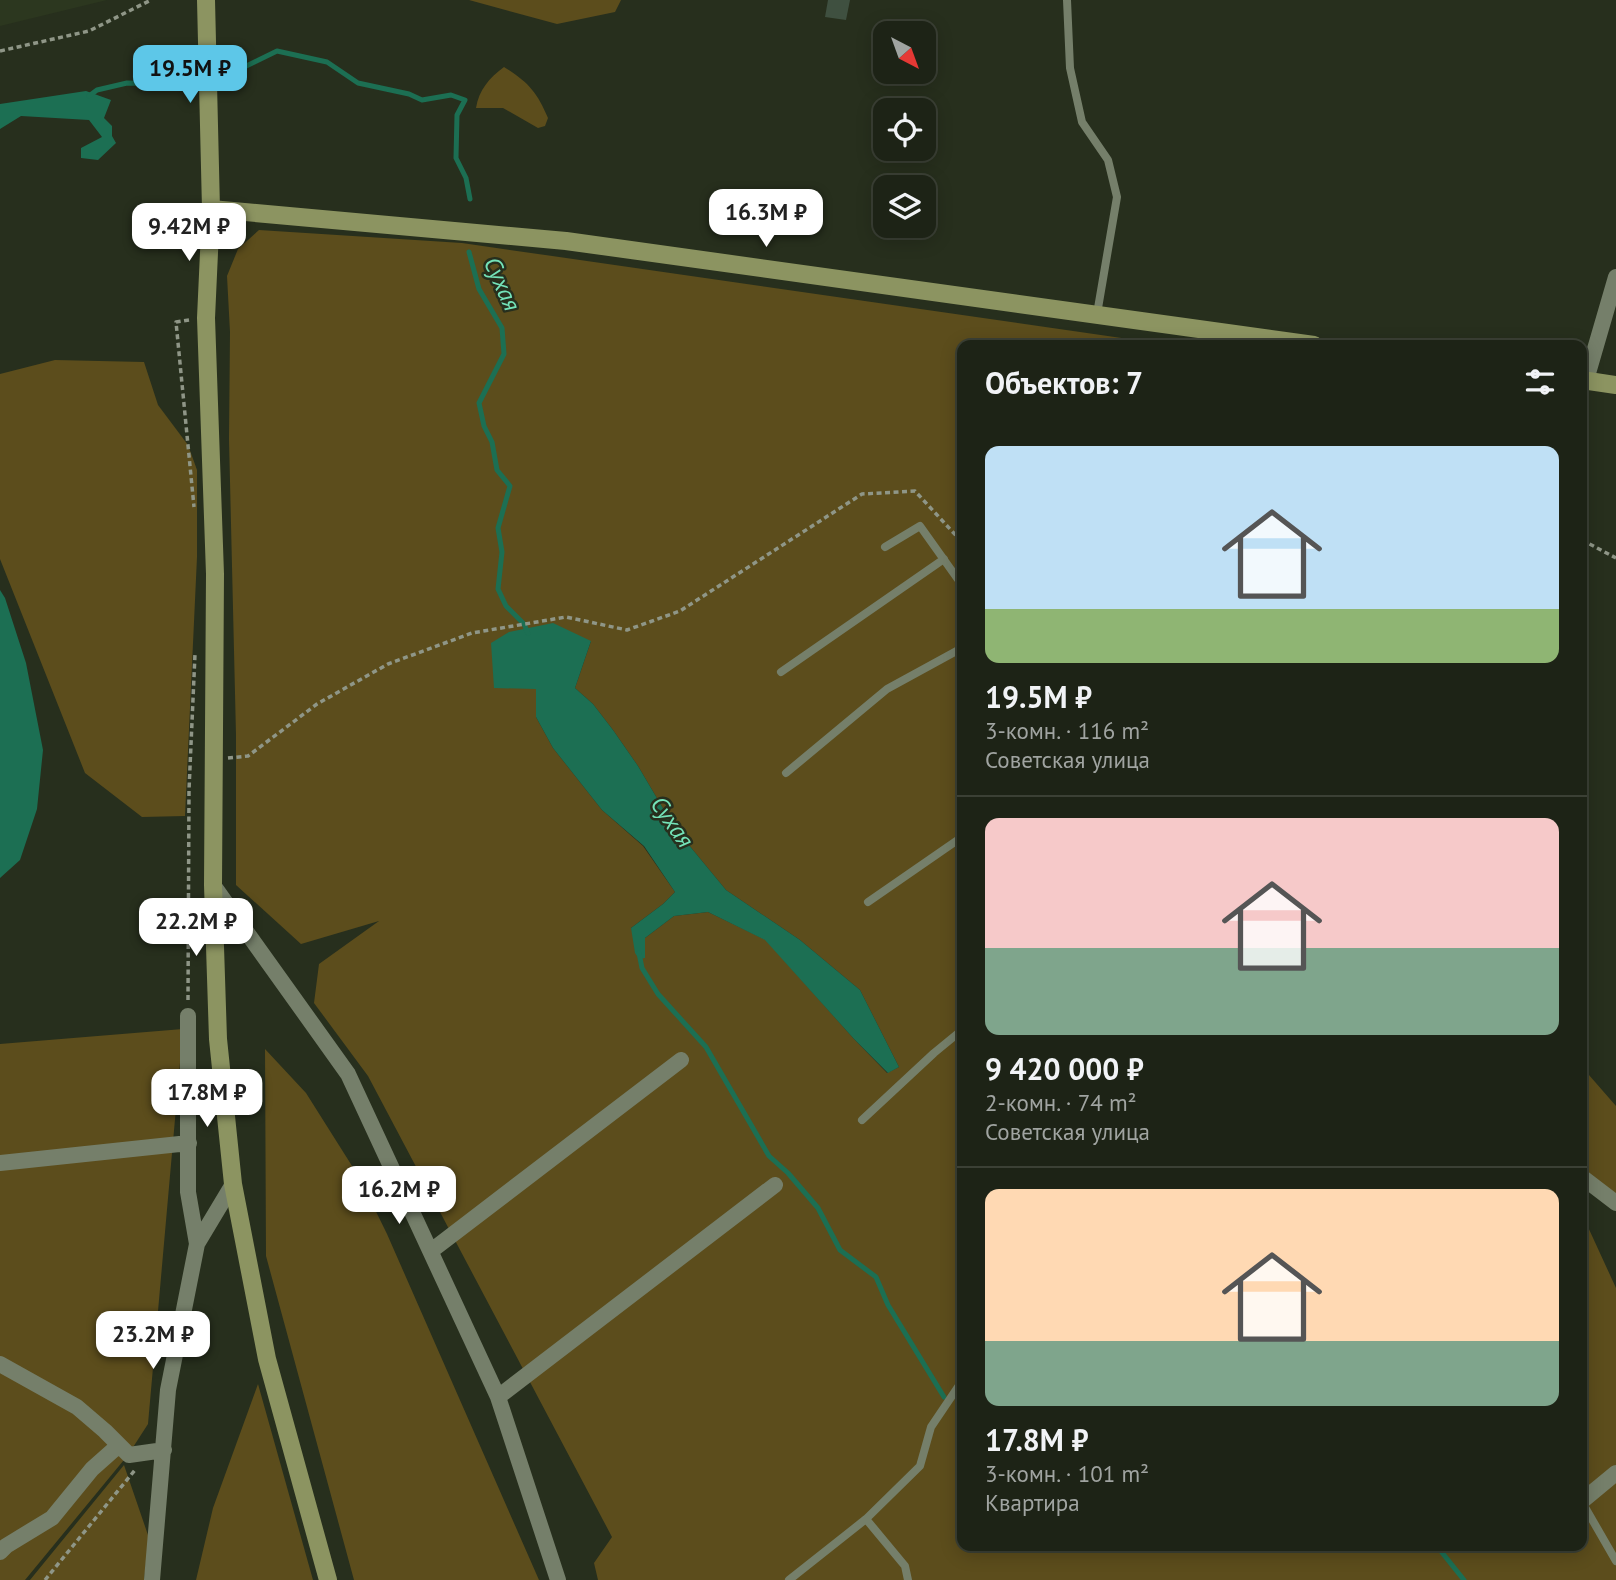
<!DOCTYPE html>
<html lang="ru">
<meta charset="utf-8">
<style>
:root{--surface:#1d2316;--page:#2a2f23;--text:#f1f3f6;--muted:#a0a4a1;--line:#3b4035;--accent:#5dc7e8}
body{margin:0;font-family:"PT Sans",sans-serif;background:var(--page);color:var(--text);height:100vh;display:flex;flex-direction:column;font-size:26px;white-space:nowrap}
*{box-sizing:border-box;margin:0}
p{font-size:23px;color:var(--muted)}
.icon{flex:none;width:38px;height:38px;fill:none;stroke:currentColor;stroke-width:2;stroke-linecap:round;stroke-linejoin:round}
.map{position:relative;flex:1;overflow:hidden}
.sheet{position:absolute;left:957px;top:340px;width:630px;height:1211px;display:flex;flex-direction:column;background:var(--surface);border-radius:14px;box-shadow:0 4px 18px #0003,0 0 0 2px var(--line)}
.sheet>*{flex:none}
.needle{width:46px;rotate:139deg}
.buttons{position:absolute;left:873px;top:21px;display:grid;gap:14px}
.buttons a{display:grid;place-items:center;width:63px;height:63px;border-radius:14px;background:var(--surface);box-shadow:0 4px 18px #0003,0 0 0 2px var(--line);font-size:35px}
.price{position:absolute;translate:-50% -60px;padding:0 16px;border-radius:14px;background:#fff;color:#222;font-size:23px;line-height:46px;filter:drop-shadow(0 2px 4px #0008)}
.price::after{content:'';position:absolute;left:50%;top:42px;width:21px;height:16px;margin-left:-10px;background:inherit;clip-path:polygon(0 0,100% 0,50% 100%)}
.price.selected{background:var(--accent);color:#111}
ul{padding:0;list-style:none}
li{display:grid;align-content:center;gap:14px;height:371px;padding:0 28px}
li+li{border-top:2px solid var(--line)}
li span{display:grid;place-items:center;height:217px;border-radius:14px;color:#555}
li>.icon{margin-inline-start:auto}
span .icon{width:126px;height:126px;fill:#fffc;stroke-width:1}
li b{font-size:30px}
h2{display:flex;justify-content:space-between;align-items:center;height:84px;padding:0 28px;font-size:30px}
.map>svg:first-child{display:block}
</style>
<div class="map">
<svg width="1616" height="1580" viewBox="0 0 1616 1580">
<rect width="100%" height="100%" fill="#272f1d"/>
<path fill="#2c371f" d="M0 0H107L0 26Z"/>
<path fill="#5c4d1c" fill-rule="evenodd" d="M469 0H621L615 12 557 24Z
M504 67C528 82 537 92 548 118L545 126 538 128 503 108H476C479 90 489 78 504 67Z
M259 230 462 243 1170 345H962V1545H1582V1214L1616 1288V1580H598L594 1563 612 1537 368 1076 314 1003 319 964 379 921 301 944 236 885V735L229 439 230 332 227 276 238 249ZM591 641 575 688 593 704 613 730 638 766 674 827 726 890 800 940 860 990 899 1067 887 1073 854 1039 766 940 708 912 674 916 645 938V958L631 928 663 904 675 892 643 846 602 810 553 748 536 717V689Z
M55 360 144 362 158 405 188 445 197 470V557L185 816 142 817 85 773 0 559V374Z
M183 1029 148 1424 128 1455 25 1580H0V1044Z
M265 1049 306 1093 359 1177 387 1234 539 1580H354L266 1256Z
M1582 1067 1616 1106V1196L1582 1171Z
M258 1384 313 1580H196L213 1508Z
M124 1465 149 1538 144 1580H30Z"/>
<path fill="#1c6f53" d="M86 91 111 100 104 118 112 126V136L116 143 98 160 81 158V148L102 137 89 120 21 116 0 129V104Z
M0 590 5 598 26 663 43 750 37 809 20 860 0 878Z
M553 623 591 641 575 688 593 704 613 730 638 766 674 827 726 890 800 940 860 990 899 1067 888 1073 854 1039 765 940 708 912 674 916 645 938V958L639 959 635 953 631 928 663 904 675 892 644 846 602 810 553 748 536 717V689L494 688 491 643 509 632Z"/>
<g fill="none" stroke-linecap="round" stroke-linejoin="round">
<path stroke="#1c6f53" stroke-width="5" d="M232 73 277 51 327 62 358 83 409 94 422 100 451 95 465 100 457 115 456 158 466 178 470 199
M89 96 97 90 127 83 169 84 193 74
M469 252 479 289 502 328 504 354 479 403 484 426 492 442 497 470 510 486 498 528 502 552 498 589 506 606 524 624 528 633
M639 953 642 968 658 994 706 1047 769 1156 788 1173 818 1208 840 1250 876 1277 888 1305 944 1397
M961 1415H962
M1436 1545 1464 1580"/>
</g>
<path fill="#3f5040" d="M828 0H850L846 20 825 17Z"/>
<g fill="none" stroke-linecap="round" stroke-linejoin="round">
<path stroke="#8f9687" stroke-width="3.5" stroke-dasharray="5 3.5" stroke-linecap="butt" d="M0 51 89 31 151 0
M189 320 176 322 194 507
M1582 540 1616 558
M228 758 248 756 317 704 388 664 472 633 566 617 627 630 680 611 862 494 915 491 962 542
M188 1000 189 790 195 654
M45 1580 135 1470"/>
<path stroke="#757f6a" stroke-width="8" d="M1067 0 1070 68 1082 122 1108 160 1117 197 1097 314
M885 547 920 526 962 585
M781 672 944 559
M786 773 887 689 962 648
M868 902 962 837
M862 1120 934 1053 962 1030
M1582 1502 1616 1561
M866 1519 905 1566 908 1580
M789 1580 866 1519 920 1466 931 1427 962 1381"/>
<path stroke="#757f6a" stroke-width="16" d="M1586 380 1616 277
M213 885 348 1074 498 1397 558 1580
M188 1016V1192L197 1244
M0 1163 189 1143
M1582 1177 1616 1203
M431 1251 681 1060
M0 1364 77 1407 105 1431 129 1455 164 1450
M498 1397 775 1185
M1582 1501 1616 1473
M0 1552 6 1546 52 1518 92 1469 119 1445
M152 1580 168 1390 197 1244 233 1184"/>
<path stroke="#8c9461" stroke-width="18" d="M206 0 211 209 206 318 215 574 213 885 218 1039 233 1184 267 1359 328 1580
M211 209 566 241 1314 345
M1582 380 1616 385"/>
</g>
<g text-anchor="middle" stroke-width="5" stroke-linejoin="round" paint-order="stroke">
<g font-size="24" font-style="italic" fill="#74e3b8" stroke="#272f1d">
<text transform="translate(502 284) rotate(66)" y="8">Сухая</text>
<text transform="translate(672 822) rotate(55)" y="8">Сухая</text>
</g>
</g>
</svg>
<div class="buttons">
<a><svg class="needle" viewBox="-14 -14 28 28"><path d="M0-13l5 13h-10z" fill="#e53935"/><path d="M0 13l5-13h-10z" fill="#a0a4a1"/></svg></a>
<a><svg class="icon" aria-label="locate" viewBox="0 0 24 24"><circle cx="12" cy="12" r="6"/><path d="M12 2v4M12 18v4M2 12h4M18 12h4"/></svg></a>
<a><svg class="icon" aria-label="layers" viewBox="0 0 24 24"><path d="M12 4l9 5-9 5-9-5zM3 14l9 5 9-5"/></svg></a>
</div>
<b class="price selected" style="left:190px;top:105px">19.5M ₽</b>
<b class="price" style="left:766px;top:249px">16.3M ₽</b>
<b class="price" style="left:189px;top:263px">9.42M ₽</b>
<b class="price" style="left:196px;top:958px">22.2M ₽</b>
<b class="price" style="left:207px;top:1129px">17.8M ₽</b>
<b class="price" style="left:399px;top:1226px">16.2M ₽</b>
<b class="price" style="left:153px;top:1371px">23.2M ₽</b>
<section class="sheet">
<h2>Объектов: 7<svg class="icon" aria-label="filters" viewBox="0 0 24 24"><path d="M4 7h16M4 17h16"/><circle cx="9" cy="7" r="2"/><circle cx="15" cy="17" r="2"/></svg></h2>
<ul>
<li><span style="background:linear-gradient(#bfe0f5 75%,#8fb573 0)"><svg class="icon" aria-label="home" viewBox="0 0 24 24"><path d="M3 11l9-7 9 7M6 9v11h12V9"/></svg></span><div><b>19.5M ₽</b><p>3-комн. · 116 m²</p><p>Советская улица</p></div></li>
<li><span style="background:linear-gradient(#f6c9c9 60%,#7fa58c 0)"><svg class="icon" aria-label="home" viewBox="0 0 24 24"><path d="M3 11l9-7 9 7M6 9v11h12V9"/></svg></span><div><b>9 420 000 ₽</b><p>2-комн. · 74 m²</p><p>Советская улица</p></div></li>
<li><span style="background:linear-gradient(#ffd9b3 70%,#7fa58c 0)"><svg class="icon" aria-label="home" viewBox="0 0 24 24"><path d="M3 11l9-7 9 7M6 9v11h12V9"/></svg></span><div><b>17.8M ₽</b><p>3-комн. · 101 m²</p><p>Квартира</p></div></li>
</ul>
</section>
</div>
